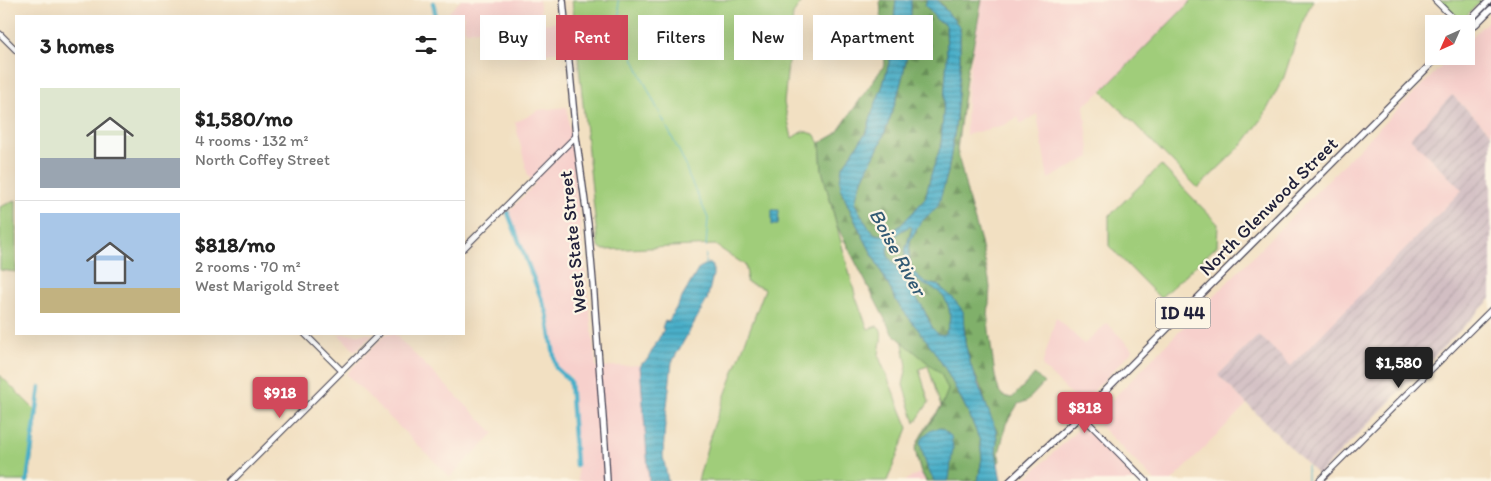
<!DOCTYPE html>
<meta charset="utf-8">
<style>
:root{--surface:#fff;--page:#f2f2f2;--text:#222;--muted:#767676;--line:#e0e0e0;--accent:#d1495b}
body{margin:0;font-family:Itim,sans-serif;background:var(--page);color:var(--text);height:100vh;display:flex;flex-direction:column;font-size:19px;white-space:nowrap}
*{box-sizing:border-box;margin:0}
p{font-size:16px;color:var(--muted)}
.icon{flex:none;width:28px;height:28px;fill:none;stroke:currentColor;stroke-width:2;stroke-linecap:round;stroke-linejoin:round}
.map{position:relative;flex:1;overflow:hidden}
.panel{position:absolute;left:15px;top:15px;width:450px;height:320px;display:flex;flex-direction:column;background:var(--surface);border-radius:0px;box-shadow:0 5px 20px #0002}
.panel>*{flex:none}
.top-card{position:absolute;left:480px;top:15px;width:475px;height:45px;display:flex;gap:10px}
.needle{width:32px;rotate:225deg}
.buttons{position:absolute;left:1425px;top:15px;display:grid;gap:10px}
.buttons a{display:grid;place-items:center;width:50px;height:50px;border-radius:0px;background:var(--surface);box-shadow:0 5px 20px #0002;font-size:25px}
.price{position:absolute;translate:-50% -42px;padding:0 11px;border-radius:5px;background:var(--accent);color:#fff;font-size:16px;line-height:32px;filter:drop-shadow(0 1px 2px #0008)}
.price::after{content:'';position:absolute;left:50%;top:30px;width:15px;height:11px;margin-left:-8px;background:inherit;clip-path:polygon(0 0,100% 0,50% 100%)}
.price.on{background:#222;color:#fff}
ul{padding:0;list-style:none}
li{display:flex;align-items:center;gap:15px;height:125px;padding:0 25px}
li+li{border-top:1px solid var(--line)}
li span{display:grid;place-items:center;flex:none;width:140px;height:100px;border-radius:0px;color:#555}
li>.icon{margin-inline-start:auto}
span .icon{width:60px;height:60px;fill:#fffc;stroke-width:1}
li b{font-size:21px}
h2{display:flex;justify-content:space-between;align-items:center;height:60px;padding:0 25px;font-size:21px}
.tag{padding:0 18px;border-radius:0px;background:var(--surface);box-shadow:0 5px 20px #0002;font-size:18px;line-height:45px}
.tag.on{background:var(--accent);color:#fff}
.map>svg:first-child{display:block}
</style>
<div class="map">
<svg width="1491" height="481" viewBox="0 0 1491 481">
<defs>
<pattern id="industrial-furrows" width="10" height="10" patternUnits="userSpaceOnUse" patternTransform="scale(1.25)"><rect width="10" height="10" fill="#d2bec3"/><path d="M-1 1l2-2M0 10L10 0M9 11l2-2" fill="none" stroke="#b4a3a8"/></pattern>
<pattern id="forest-firs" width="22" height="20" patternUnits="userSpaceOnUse" patternTransform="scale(1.25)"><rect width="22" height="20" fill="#80b06a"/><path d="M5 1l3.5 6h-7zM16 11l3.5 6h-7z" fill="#688f58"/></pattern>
<pattern id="water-rules" width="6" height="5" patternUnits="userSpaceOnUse" patternTransform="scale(1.25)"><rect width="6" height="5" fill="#49afc9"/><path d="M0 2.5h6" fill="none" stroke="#3c8ea4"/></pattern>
</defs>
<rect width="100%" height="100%" fill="#fcf5e5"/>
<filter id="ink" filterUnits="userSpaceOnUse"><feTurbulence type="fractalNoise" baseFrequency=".02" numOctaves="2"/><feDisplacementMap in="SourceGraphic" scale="10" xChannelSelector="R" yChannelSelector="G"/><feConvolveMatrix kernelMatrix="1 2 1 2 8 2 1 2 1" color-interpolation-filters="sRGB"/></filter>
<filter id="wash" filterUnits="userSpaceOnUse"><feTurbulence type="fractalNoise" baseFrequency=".0096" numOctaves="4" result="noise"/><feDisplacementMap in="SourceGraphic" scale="20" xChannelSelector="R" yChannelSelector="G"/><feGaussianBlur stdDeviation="1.12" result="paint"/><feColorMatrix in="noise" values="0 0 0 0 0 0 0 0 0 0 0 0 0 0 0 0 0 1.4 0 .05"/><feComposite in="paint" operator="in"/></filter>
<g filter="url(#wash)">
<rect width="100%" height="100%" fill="#f2e0c2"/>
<path fill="#f7d0cc" d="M461 0H539L542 24 559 22 562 51 518 56 514 27 466 31 464 28V16H452L448 13Z
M982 0H1192L1102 91 1084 106 1090 157 1048 179 1037 114 1021 124 1018 117 1004 125 966 135 967 86Z
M1491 18V133L1452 95 1462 190 1291 367 1259 335 1218 375 1247 404 1172 481H1155L1093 419 1389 118 1452 56H1466V43Z
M567 107 596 367 640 365 649 481H578L571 376 567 377 557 368 550 317 509 211 535 184 528 176 515 122 525 118 538 110Z
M1056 317 1084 344 1107 323 1133 350 1081 404 1042 366Z
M338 334H373L355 351Z
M386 334H394L494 433 450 477 346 374Z
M1081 427 1088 429 1139 481H1023Z
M921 472 926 481H904Z"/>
<path fill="url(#industrial-furrows)" d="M1452 95 1491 133V299L1318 475 1218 375 1259 335 1291 366 1462 190 1410 138Z"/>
<path fill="#a0cd7a" stroke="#61785a" d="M572 0H803L793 14 784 103 792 138 803 131 814 134 820 143 822 170 856 298 868 329 877 326 880 328C884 335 879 347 879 357L908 428 887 481H698L711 433 765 289 746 282 747 274 745 265 715 245 604 250 598 246Z
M1192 0H1313L1301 25 1284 77 1262 119 1244 143 1198 188 1102 91Z
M1439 0H1482L1461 21Z
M1161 165 1218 224 1217 246 1160 298 1109 246V216Z
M16 200V272L0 270V207Z
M896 305 950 382 926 481C921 472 916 461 916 451 915 440 934 416 941 407L928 366 919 369 929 402 915 423 903 385 907 366Z
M0 375 38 413 29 481H0Z"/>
<path fill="url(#forest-firs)" stroke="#516952" d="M880 0H896L890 59 883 85 873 110 867 131 842 168 841 190 857 225 898 304 930 344 946 370 969 414 980 440 982 458 978 481H926L921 472 915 449 919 440 941 407 948 390 941 374 892 333 837 226 822 170 820 143 836 134 885 64Z
M911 0H927L925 5 937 20 946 25 947 57 941 145 931 175 925 199 902 224 888 236 875 234 867 225 855 204C858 179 874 160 883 137 896 104 906 70 910 34 911 23 911 11 911 0Z
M937 0H982L973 47 967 70 957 150 969 201 980 238 989 280 990 287 988 319 989 330 995 376 999 391 1003 396 1012 398 1035 374 1044 383 1027 401 1018 404 1006 424 999 454 1000 461 998 463 996 452 997 439 980 385 971 366 965 343V329L940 286 925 282 912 271 909 257 910 241 920 223 938 205 948 172 955 129 960 69V27Z
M910 226 912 228 908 240 907 266C913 272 920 282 927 286 929 287 932 287 935 289 951 298 954 321 944 335H938L933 329 922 306 912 292 903 274 888 256 887 249 891 240 901 231Z"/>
<path fill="url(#water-rules)" stroke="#366882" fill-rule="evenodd" d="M896 0H911C911 11 911 23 910 34 906 70 896 104 883 137 874 160 858 179 855 204L867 225 875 234 887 236 902 224 925 199 931 175 941 145 947 57 946 25 937 20 925 5 927 0H937L960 27V69L955 129 948 172 938 206 920 223 910 241 909 257 912 271 925 282 939 286 952 297 963 311 965 343 971 366 996 430 997 439 996 452 1001 481H978L982 458 980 441 969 414 946 370 930 345 898 304 857 225 841 190 840 180 842 168 867 131 873 110 883 85 890 59ZM910 226 912 228C909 242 901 251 907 266 910 274 917 281 925 285 929 287 933 288 936 290 951 300 954 321 944 335L938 334 933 329 922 306 912 292 903 274 888 256 887 249 891 240 901 231Z
M772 210H779L778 225H772Z
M709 263 713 266V275L707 300 672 362 665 424 663 456 668 481H649L640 365 647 360 664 329 662 328 665 321 668 322 699 268Z
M941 428 951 436 953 448 949 479 948 481H934L927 467 920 443C925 433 930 429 941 428Z"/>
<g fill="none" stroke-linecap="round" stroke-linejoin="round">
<path stroke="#49afc9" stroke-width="1" d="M618 0 622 29 629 41 634 60 651 96 684 161 689 177 708 218 706 247
M705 265 706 254
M1307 466V481"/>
<path stroke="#49afc9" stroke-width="4.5" d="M433 3 436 16
M508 213 547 313 556 368 570 381 576 465
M27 481 40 387"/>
</g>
</g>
<g filter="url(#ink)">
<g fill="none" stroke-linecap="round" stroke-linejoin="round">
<defs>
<path id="secondary" d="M1435 0 1459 24
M0 34 16 50
M464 248 576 136
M305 334 342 371
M1081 415 1146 481
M232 481 379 334
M1319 481 1491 310"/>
<path id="primary" d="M563 0 576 136 588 224 593 282 605 445 607 481
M1469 26H1473L1476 24 1491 9
M1466 28 1469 26 1470 20 1490 0
M1010 481 1077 419 1123 373 1439 56"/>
</defs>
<use href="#secondary" stroke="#413e4f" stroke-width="7"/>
<use href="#primary" stroke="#413e4f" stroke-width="8"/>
<use href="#secondary" stroke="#fff" stroke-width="5"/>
<use href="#primary" stroke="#fff" stroke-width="5.5"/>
</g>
</g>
<g text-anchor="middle" stroke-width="4.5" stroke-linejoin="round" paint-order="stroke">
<rect fill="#fcf5e5" stroke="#63616e" stroke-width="1" x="1155.5" y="297.5" width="55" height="31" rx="4"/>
<g font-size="18" font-weight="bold" fill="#22223b">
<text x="1183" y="319">ID 44</text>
</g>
<g font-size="19" fill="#22223b" stroke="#fcf5e5">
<text transform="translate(1268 206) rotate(-45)" y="7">North Glenwood Street</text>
<text transform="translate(572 242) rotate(-96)" y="7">West State Street</text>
</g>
<g font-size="20" font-style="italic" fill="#325a74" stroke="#fcf5e5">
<text transform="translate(898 252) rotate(61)" y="7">Boise River</text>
</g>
</g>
</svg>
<div class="buttons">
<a><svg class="needle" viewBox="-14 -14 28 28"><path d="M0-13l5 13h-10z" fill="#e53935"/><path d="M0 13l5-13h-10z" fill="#767676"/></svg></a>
</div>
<b class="price on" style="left:1399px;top:389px">$1,580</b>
<b class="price" style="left:280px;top:419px">$918</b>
<b class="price" style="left:1085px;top:434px">$818</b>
<div class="top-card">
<a class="tag">Buy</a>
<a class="tag on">Rent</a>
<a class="tag">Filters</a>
<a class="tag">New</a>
<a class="tag">Apartment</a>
</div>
<section class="panel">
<h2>3 homes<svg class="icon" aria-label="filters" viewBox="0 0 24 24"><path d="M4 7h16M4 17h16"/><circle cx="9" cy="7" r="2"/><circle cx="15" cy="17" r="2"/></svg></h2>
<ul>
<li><span style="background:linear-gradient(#dfe7d0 70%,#9aa5b1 0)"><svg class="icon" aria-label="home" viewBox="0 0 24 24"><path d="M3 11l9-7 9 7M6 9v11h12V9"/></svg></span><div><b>$1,580/mo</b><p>4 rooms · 132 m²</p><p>North Coffey Street</p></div></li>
<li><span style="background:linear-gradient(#a9c7e8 75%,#c2b280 0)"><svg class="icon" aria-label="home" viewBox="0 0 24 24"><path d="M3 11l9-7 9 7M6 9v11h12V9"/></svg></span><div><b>$818/mo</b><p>2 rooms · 70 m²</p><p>West Marigold Street</p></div></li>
</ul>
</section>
</div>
